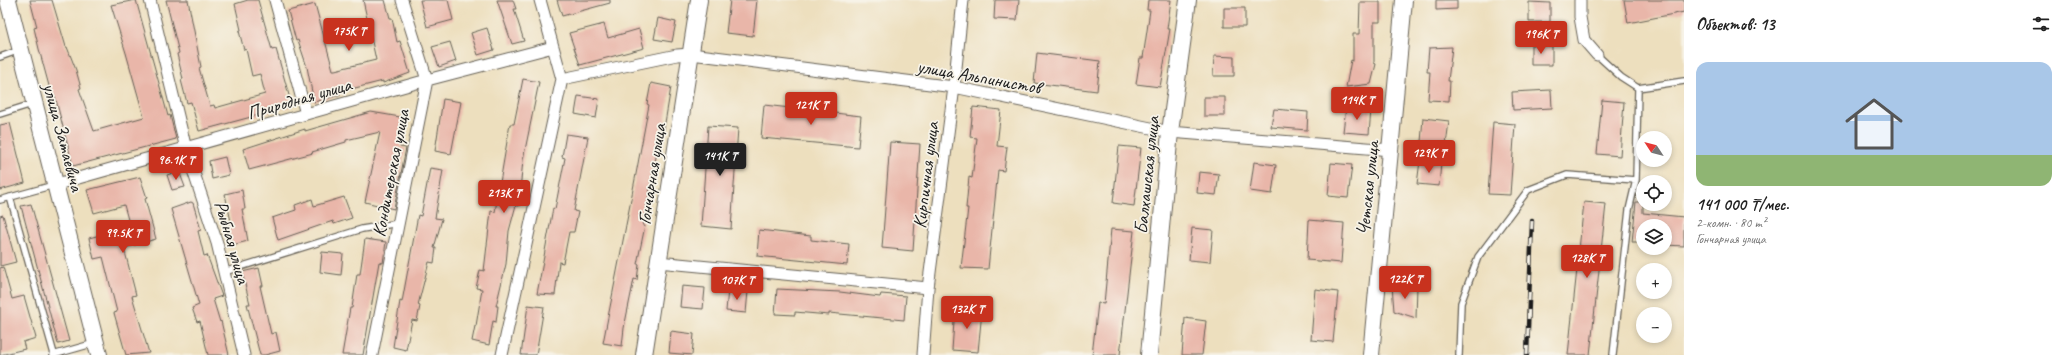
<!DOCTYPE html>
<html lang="ru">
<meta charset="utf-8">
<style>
:root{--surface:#fff;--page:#f6f6f6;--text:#222;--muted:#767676;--accent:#c8321e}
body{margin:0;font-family:Caveat,sans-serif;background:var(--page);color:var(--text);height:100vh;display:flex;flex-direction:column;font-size:15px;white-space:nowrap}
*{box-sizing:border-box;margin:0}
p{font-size:13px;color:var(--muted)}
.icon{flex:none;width:22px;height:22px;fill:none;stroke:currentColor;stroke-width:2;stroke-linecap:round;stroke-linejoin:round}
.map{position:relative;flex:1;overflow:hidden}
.sheet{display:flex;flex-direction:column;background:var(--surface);width:380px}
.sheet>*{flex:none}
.needle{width:26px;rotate:306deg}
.tools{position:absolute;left:1636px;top:131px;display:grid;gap:8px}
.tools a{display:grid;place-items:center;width:36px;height:36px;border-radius:50%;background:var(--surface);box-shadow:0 2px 6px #0003;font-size:20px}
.price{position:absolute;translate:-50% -34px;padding:0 9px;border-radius:4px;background:var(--accent);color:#fff;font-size:13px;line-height:26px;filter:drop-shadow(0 1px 2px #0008)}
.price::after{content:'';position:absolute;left:50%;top:24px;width:12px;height:9px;margin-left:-6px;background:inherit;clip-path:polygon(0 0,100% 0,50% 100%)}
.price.selected{background:#222;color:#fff}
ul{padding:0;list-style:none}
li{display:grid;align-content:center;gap:8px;height:212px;padding:0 12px}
li span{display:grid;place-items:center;height:124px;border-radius:12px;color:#555}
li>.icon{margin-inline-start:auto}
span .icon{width:72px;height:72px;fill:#fffc;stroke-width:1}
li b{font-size:17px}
h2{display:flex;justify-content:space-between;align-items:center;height:48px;padding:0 12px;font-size:17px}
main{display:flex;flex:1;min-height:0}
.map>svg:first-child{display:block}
</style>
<main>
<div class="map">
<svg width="1684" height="355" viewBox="0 0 1684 355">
<rect width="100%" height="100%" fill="#f7f3e8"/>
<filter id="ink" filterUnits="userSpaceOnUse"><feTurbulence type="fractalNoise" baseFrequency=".025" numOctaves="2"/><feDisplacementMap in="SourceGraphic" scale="8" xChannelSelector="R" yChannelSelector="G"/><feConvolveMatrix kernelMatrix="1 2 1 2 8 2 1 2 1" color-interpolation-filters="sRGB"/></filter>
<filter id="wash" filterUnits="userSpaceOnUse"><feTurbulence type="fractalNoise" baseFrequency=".012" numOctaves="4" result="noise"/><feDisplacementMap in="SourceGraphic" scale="16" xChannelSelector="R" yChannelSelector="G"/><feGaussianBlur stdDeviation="0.9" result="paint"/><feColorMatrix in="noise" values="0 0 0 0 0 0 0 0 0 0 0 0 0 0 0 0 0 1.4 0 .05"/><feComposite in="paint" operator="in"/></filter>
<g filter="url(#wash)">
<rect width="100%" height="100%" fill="#eddfbe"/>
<g id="blocks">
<path fill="#e9b6a9" d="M30 0H52L66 47H67L76 70 81 88 79 89 94 131 144 117 126 53 111 5 136 0 168 116 170 115 176 139 73 166 55 96 52 97 39 49 34 28 37 27Z
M166 0H188L201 67 199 68 210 106 214 105 215 108 265 94 260 74 252 76 246 49 244 50 239 31 241 30 235 4 248 0H258L272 50 276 49 292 106 199 131 191 102 187 103 181 80 183 79 177 54 179 53Z
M363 0H385L390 18H392L397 42 400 41 410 73 383 83V81L339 92 340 95 314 102 307 67 298 40 296 41 288 11 315 4 333 70H335L376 60Z
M420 0H448L453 20 427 27Z
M497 0H513L516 9H514L524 41 512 44Z
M557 0H610V3L562 16Z
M730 0H757L753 36 726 33Z
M995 0H1019L1017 20 994 19Z
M1148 0H1171L1167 29H1170L1160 87 1136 84 1140 58H1143L1150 10H1147Z
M1436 0H1457V9L1436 10Z
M1624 0H1684V12L1628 23Z
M1360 2H1380V22H1374V63L1376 64 1371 84 1346 87 1351 60 1353 61V34H1359Z
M1529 2 1550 3V22H1529Z
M1224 8H1245V27H1224Z
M658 18 676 22 672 42 654 39Z
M604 24 608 38 639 29 644 48 580 65 569 33Z
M487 28 494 50 478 55 471 33Z
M450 42 456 61 439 67 432 47Z
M1531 45 1552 46V65H1531Z
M1452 47 1448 81H1450L1449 101 1428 100 1430 72H1427L1429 48Z
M1037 53 1100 61 1097 91 1034 83Z
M1214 56 1234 57V76H1213Z
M523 79 539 82 523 160 520 190H522L519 206 516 205 509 231 506 264 496 306H498L496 322 493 321 489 345 472 341 475 326H476L482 289 476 288 480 270 484 271 491 211 495 212 510 124H514Z
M651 83 671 87 662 141H659L643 226H645L637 264H639L637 280 634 279 624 328 622 346 603 343 636 174 649 105 647 104Z
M1551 90 1552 108 1513 110 1512 92Z
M578 96 599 99 596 118 575 114Z
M1204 97H1225V116H1204Z
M443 99 461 102 451 154 435 151Z
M1602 100 1624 102 1620 156 1597 154Z
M764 105 861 116 858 147 761 138Z
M973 107 1001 110 997 146 1007 147 1004 171 998 170 988 269 961 268 968 208H966L969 177 972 178 977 138 970 137Z
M1346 107 1371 109 1369 134 1343 132Z
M1274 109 1308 112 1307 130 1271 127Z
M371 112 406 118 400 147 406 148 394 209 365 202 380 132 346 140V142L312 152 313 153 249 170 243 149 305 129V131Z
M1423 118 1449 121 1446 145 1421 142Z
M1493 122 1515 124 1510 195 1488 194Z
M10 123 25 183 0 190V125Z
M708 126 738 128 731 229 701 226Z
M566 134 588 137 574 211 578 212 574 232H569L563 263 559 262 555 295 537 294 553 208 555 209 565 158 562 157Z
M890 142 920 144 913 251 882 248Z
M1119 146 1141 148 1134 206 1113 203Z
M225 157 229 175 212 179 209 161Z
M1420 161 1441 163 1439 186 1417 184Z
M1254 162 1276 165 1272 194 1250 191Z
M1331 163 1352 165 1348 198 1328 196Z
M430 168 443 170 435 218 442 219 434 248H436L434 263 429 262 418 305 420 306 417 321 412 320 406 350 393 347 400 301 402 302 418 215 421 216Z
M179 171 185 187 172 190 167 175Z
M1199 172 1219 174 1216 195 1197 193Z
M140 177 147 198 145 199 156 239 124 248 136 295 132 296 149 353 126 355 114 313 117 312 103 257 94 259 89 238 130 227 124 205 94 213 87 190Z
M242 190 245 209H242L248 241 232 245 228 227 232 226 225 194Z
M344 197 352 218 334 224 333 221 278 240 272 218 296 210 295 205 312 199 314 206Z
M191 202 193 203 201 230 198 231 204 256 207 255 222 296 213 299 220 322 221 321 229 355H208L200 321 197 322 192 308 199 305 171 209Z
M1584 202 1606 204 1590 355H1568Z
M1636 202H1643V213L1684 217V246L1665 245V226H1643V242H1632Z
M31 204 69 341 58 344 21 206Z
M3 215 16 262 0 266V216Z
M1309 220 1344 223 1341 263 1307 260Z
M1192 228 1213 230 1210 262 1189 260Z
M1111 229 1134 231 1120 355H1092L1098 303 1104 304Z
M759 230 811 236V240L849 244 847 265 757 256Z
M365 239 386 242 383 263 379 262 363 355H342L350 308H352L357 274H360Z
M322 252 343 254 341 275 320 272Z
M3 267 12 299 24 296 36 338 23 342 25 349 0 355V268Z
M259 268 263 286H260L271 334 276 332 280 351 265 355H260L247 304H250L242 272Z
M1392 285 1417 286 1416 318 1394 311Z
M682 286 705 288 703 309 680 307Z
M728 289 748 291 746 313 726 311Z
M777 289 840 292 880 297 881 294 906 296 904 320 829 313V315L795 312V315L775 314Z
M1315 289 1338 292 1333 342 1311 340Z
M528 305 544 307 536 355H521Z
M955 308 982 311 978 352 952 350Z
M1185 318 1206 321 1202 355H1182Z
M671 331 694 334 692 355 669 353Z"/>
</g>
</g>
<g filter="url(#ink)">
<use href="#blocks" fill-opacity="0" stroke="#656055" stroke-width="1"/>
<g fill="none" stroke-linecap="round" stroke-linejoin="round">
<defs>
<path id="lane" d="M1597 55 1621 77 1638 88 1684 81
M0 57 20 50
M0 114 32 104
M10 197 54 354
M0 200 54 185
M224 272 362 229 399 223
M53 355 95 343
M1459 355 1461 303 1478 257 1528 190 1567 175 1636 180
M1613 355 1629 210 1636 180 1638 88"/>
<path id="street" d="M150 0 186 149 217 243 244 355
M275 0 306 114
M1580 0V17L1584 40 1597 55
M562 79 677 55 691 54 954 87 1170 132 1391 150
M57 184 427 80 553 47
M658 262 928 288
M372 355 427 80 402 0
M502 355 562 79 540 0
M923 355 928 288 954 87 963 0"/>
<path id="secondary" d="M8 0 99 355
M644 355 699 0
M1149 355 1170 132 1188 0
M1371 355 1404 0"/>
</defs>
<use href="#lane" stroke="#656055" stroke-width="8"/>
<use href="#street" stroke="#656055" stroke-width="13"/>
<use href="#secondary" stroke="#656055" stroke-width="18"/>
<use href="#lane" stroke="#fff" stroke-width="5.5"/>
<use href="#street" stroke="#fff" stroke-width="11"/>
<use href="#secondary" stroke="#fff" stroke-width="16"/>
<defs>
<path id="rail" d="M1527 355 1532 221"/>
</defs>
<use href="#rail" stroke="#1c1c1c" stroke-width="4.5"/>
<use href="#rail" stroke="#f7f3e8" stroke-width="3" stroke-dasharray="9" stroke-linecap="butt"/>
</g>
</g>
<g text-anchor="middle" stroke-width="3.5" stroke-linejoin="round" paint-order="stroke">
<g font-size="19" fill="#1c1c1c" stroke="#f7f3e8">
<text transform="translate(979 76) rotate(10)" y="7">улица Альпинистов</text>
<text transform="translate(299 98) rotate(-16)" y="7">Природная улица</text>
<text transform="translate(64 137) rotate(75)" y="7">улица Затаевича</text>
<text transform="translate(390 173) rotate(-79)" y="7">Кондитерская улица</text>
<text transform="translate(651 174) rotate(-81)" y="7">Гончарная улица</text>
<text transform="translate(925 175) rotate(-83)" y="7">Кирпичная улица</text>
<text transform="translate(1146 175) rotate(-84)" y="7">Балхашская улица</text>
<text transform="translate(1367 188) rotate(-84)" y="7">Четская улица</text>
<text transform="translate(233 242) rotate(74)" y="7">Рыбная улица</text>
</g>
</g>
</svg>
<div class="tools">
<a><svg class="needle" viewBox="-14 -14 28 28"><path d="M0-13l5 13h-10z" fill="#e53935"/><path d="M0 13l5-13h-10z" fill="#767676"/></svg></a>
<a><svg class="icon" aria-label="locate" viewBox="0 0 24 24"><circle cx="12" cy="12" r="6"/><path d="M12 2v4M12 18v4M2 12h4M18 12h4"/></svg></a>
<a><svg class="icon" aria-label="layers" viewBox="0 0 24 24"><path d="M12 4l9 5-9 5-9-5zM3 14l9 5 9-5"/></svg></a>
<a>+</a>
<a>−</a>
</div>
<b class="price" style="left:349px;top:52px">175K ₸</b>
<b class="price" style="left:1541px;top:55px">196K ₸</b>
<b class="price" style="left:1357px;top:121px">114K ₸</b>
<b class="price" style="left:811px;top:126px">121K ₸</b>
<b class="price" style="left:1429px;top:174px">129K ₸</b>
<b class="price selected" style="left:720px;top:177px">141K ₸</b>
<b class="price" style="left:176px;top:181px">96.1K ₸</b>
<b class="price" style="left:504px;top:214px">213K ₸</b>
<b class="price" style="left:123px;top:254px">99.5K ₸</b>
<b class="price" style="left:1587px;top:279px">128K ₸</b>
<b class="price" style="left:1405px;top:300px">122K ₸</b>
<b class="price" style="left:737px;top:301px">107K ₸</b>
<b class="price" style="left:967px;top:330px">132K ₸</b>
</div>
<section class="sheet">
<h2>Объектов: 13<svg class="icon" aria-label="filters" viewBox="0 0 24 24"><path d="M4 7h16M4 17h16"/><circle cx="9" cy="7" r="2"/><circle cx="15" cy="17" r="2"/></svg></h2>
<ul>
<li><span style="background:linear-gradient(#a9c7e8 75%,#8fb573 0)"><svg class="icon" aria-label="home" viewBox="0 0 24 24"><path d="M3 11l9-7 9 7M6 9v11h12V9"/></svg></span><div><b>141 000 ₸/мес.</b><p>2-комн. · 80 m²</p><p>Гончарная улица</p></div></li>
</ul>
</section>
</main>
